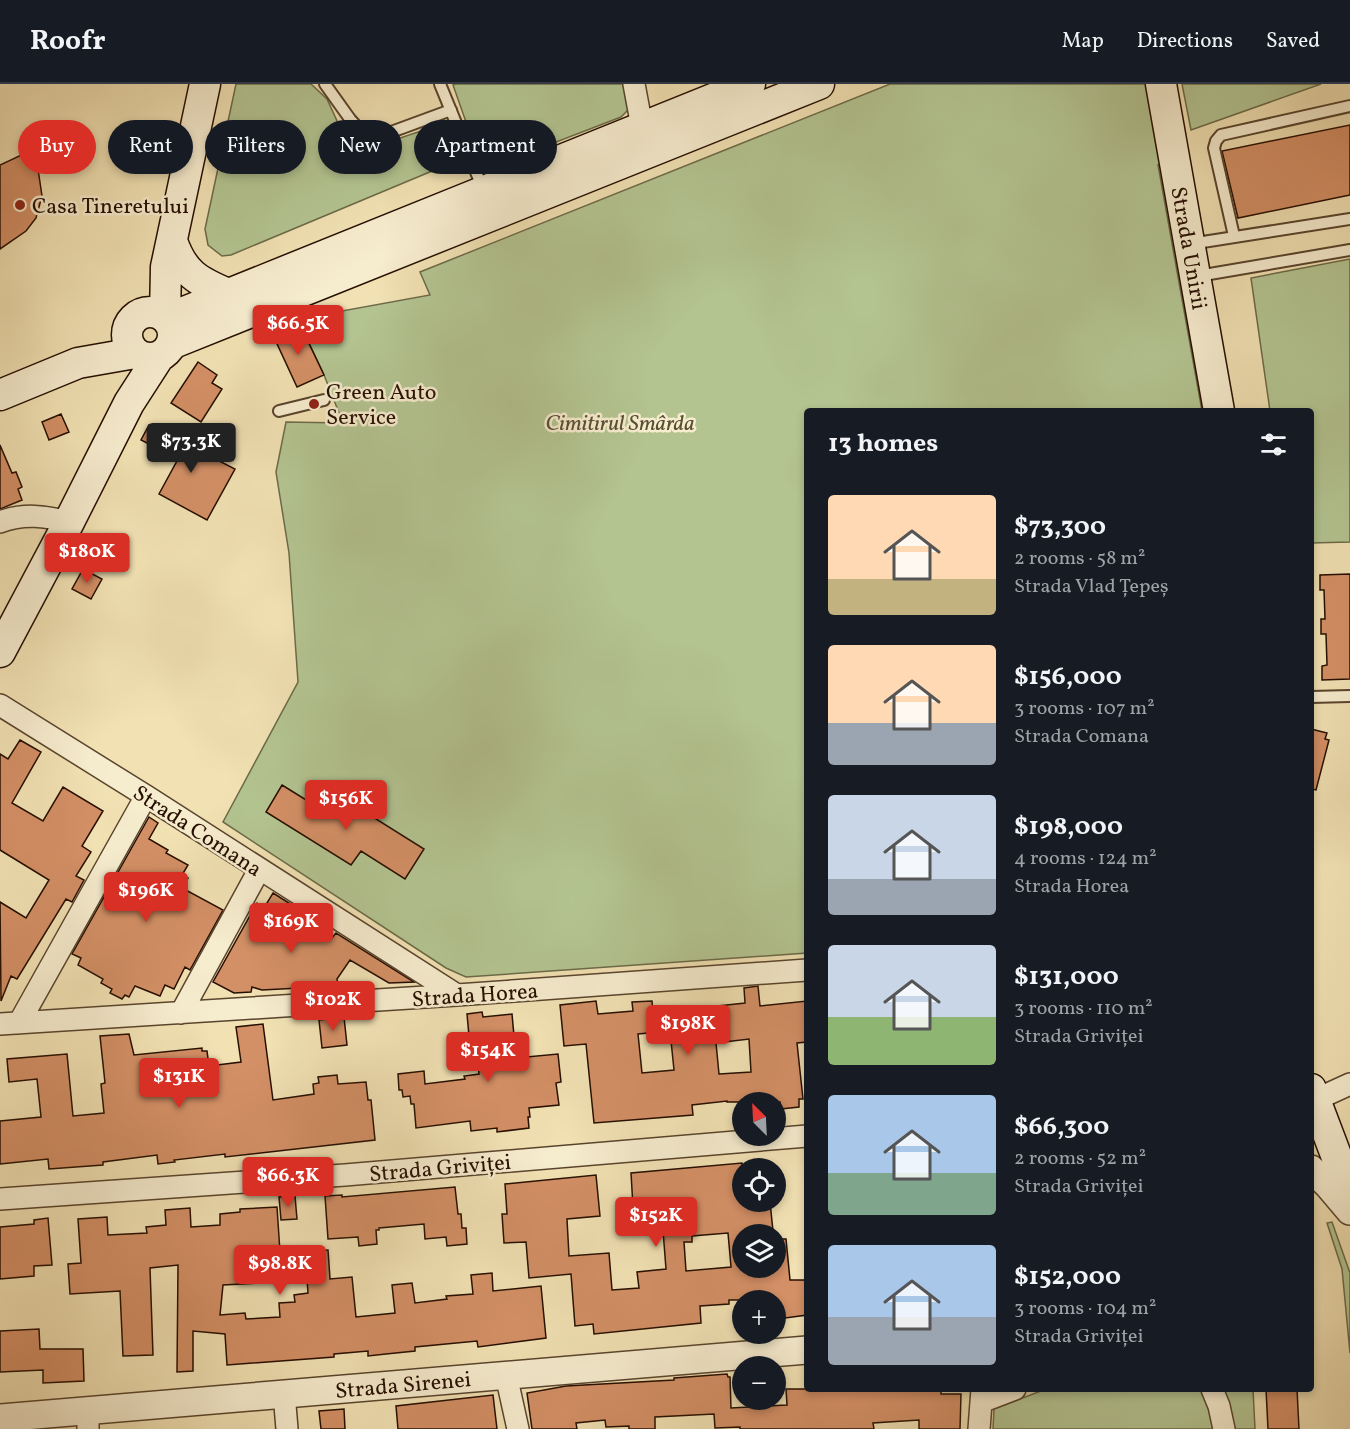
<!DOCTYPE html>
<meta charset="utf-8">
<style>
:root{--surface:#171b24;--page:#242831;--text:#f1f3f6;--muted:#9ea1a6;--line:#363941;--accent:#d93025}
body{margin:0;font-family:Vollkorn,serif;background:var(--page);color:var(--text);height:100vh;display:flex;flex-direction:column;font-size:22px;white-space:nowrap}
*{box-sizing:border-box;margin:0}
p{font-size:20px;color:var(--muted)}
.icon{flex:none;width:33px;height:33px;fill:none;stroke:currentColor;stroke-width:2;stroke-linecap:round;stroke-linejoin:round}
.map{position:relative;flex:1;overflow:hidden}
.details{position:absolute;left:804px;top:324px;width:510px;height:984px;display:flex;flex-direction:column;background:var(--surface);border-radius:6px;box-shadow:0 3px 9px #0003}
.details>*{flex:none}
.top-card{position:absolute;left:18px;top:36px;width:570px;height:54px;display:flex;gap:12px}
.needle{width:39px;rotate:336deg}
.controls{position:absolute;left:732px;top:1008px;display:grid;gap:12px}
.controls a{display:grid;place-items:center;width:54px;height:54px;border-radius:50%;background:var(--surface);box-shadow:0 3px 9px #0003;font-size:30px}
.price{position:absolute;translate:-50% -51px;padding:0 14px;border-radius:6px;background:var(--accent);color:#fff;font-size:20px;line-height:39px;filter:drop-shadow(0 2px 3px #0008)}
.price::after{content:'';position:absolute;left:50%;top:36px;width:18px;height:14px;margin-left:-9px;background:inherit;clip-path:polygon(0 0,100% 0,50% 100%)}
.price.active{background:#222;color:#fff}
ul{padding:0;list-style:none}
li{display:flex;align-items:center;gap:18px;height:150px;padding:0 24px}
li span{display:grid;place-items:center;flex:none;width:168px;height:120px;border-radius:6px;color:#555}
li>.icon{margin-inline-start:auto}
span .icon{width:72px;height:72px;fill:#fffc;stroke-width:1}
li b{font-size:26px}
h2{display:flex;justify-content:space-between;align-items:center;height:72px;padding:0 24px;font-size:26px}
.pill{padding:0 21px;border-radius:27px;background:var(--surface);box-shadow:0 3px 9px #0003;font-size:21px;line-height:54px}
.pill.active{background:var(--accent);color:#fff}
header{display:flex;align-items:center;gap:36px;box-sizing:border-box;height:84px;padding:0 30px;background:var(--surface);border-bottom:2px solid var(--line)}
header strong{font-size:28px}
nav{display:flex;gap:33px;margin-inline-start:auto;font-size:21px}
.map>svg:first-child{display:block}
</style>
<header>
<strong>Roofr</strong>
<nav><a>Map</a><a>Directions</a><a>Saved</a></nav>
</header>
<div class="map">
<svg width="1350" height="1345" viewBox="0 0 1350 1345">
<rect width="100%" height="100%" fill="#f1e1b3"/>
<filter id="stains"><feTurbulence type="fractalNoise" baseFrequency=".00333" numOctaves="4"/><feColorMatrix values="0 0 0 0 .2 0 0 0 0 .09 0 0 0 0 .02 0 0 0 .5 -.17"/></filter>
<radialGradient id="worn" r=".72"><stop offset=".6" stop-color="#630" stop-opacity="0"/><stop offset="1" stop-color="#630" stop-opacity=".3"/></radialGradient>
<path fill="#b3c491" stroke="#6c6a48" stroke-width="1.5" d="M236 0H311L327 15 343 50 336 64 374 77 379 61 436 42C450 46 452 65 456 77L231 171 222 172 208 161 205 145Z
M455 0H623L628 26 621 33 491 83 484 81 479 75 453 1Z
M890 0H1147L1162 79 1158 81 1202 327H807V869L466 893 446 884 223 738 298 598 289 469 276 388 286 338 343 339 324 291 298 235 430 211 420 188Z
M1182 0H1321L1191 46Z
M1350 175V458L1311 459V327H1270L1251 194Z
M1332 1138 1350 1189V1269L1342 1185 1327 1139Z
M1046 1305H1202L1215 1345H993L994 1325Z
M1222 1305H1253L1255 1345H1233Z"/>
<path fill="#d38f65" stroke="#260f00" stroke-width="1.5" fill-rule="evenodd" d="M1350 41V111L1238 134 1222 67Z
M64 51 72 69 38 85 42 112 36 134 26 147 0 165V81Z
M287 242 291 251 302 245 324 291 297 303 272 249Z
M198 278 217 291 212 299 222 305 201 338 171 319Z
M61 330 69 348 49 356 42 338Z
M149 341 235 385 207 436 159 410 178 375 141 356Z
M0 361 12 389 16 388 22 403 18 405 22 416 0 425Z
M83 485 102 495 91 515 72 505Z
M1350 490V595L1322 596V582L1327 581 1326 550H1321V535H1325L1324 506H1320V491Z
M1311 645 1327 649 1325 655 1329 656 1316 706 1311 705Z
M20 656 41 668 12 719 43 737 63 703 103 727 82 762 91 768 76 792 84 796 72 818 66 815 17 895 11 892 1 917 0 818 26 834 49 796 0 766V670L8 675Z
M282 701 327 729 338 711 424 765 405 795 361 767 351 781 266 728Z
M149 733 158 739 149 755 168 766 166 769 188 781 182 791 188 794 182 804 223 826 190 886 185 883 174 905 165 901 160 912 135 902 129 913 125 911 122 915 110 909 112 905 101 899 103 895 78 881 81 874 72 870Z
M273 809 311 833 308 838 311 839 309 843 331 855 336 849 414 898 389 899 350 876 337 895 338 902 262 906 252 903 251 908 234 909 213 898 257 819 264 824Z
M758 902 760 922 807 917V958L797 959 803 1015H799V1023L781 1025 780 1018H727V1017L692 1021 693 1031 594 1039 586 960 564 962 560 921 596 917 598 930 633 927 632 918 652 917 653 929 745 919 744 904ZM670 947 674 986 642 989 638 950ZM749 955 751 988 719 990 716 959Z
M482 928 483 933 512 930 516 974 558 970 561 998 556 999 559 1021 529 1024 530 1033H528L529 1044 497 1048V1044L471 1047 470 1037 416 1044 414 1020H411L410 1012 403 1013 402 1006H399L398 990 424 987 425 1000 465 995 464 992 479 990 476 962 470 963 467 930Z
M344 933 347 961 322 964 319 936Z
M263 940 273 1016 314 1010 313 1000 319 999 318 993 337 991 338 1000 366 998 368 1016H371L375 1056 225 1073V1070L174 1076 175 1078 158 1080 157 1071 103 1078V1081L49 1085 48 1075 0 1080V1037L41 1033 37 995 9 998 7 975 67 970 73 1032 104 1029 101 1000 105 999 100 952 129 950 134 971 202 964V967H207L209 982 241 978 236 943Z
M742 1079V1118H770L773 1147 742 1150V1184H776V1155H786L790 1196H807V1231L778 1235 777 1216H729V1220L700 1222 701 1239 594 1250 593 1240 575 1242 571 1190 529 1194 526 1158 504 1159 502 1130H507L505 1100 596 1091 600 1132 567 1135 569 1172 609 1169 612 1206 639 1204 637 1188 666 1185 661 1121 633 1123 631 1089ZM728 1149 731 1183 686 1187 684 1158H692V1152Z
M455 1103 458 1130H461L462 1144H466L467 1160 447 1162 446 1153 425 1155 424 1140 379 1144V1146H376L377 1160 359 1162 358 1153 328 1155 325 1112 342 1111V1113Z
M295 1112 297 1135 281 1136 279 1113Z
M277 1123 281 1183 257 1184 259 1199 223 1201 220 1231 245 1229 246 1235 280 1233 279 1219 295 1218 294 1211 308 1209 305 1168 328 1166 330 1195 352 1193 356 1233 395 1229 392 1201 412 1199 415 1219 447 1215 446 1212 473 1210 471 1191 492 1189 493 1207 541 1202 546 1254 478 1263 477 1257 415 1263V1267L386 1270 368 1272V1267L334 1270V1273L227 1281 225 1250 193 1247V1287L177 1288 178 1181 150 1184 153 1271 123 1272 120 1207 70 1210 68 1180 81 1179 78 1135 107 1133 108 1151 147 1149 146 1143 166 1141 165 1126 190 1124 191 1143 220 1141V1130L240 1128V1125Z
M48 1134 52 1181 34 1182V1192L0 1195V1143L34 1140V1136Z
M39 1245 40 1265H83L84 1297 43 1299V1286L0 1288V1247Z
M727 1290 728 1293H730L731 1324 787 1321 786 1305H941V1310H961L960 1345H919V1336L873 1339 874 1345H740V1343L715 1344 714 1330 655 1333V1345H629V1342L606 1343 605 1336 576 1339 577 1345H532L527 1309 566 1302 674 1296V1294Z
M1266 1305H1297L1299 1345H1268Z
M493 1311 497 1345H398L396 1322Z
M344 1325 345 1345H321L319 1327Z"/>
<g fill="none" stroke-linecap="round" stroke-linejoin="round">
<defs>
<path id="service" d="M325 0 350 35 359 45 371 51H383L451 26
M440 0 483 105
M1234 152 1214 64 1216 57 1221 51 1350 22
M1190 160 1350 135
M1198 192 1350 166
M279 327 324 316
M1311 613 1350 612"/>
<path id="minor" d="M634 0 642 43
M0 438C24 429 45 432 69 438
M0 621 146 712 457 911
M181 929 259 786
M19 939 146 712
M0 940 457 911 807 886
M1315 1016 1350 1000
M0 1115 345 1091 807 1052
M506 1291 518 1345
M1212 1305 1219 1322 1224 1345
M284 1309 287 1345
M981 1318 1015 1305
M88 1345V1326
M979 1345 982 1305"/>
<path id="tertiary" d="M1311 1085 1328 1101 1350 1127
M0 1334 807 1266"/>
<path id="secondary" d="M1161 0 1219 327
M172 157C183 189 197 197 228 210
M127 251a23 23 0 1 1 46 0a23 23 0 1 1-46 0Z
M165 233 166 183 205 0
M167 235 750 0
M171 260 819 0
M0 311 78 279 135 269
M0 568 69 438 129 319 158 274
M1311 1005 1350 1108"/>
</defs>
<use href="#service" stroke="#59442d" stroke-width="14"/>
<use href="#minor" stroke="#59442d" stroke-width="24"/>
<use href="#tertiary" stroke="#59442d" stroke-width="30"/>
<use href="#secondary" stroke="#260f00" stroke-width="33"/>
<use href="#service" stroke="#f6ecce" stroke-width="10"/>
<use href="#minor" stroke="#f6ecce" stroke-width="21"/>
<use href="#tertiary" stroke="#f6ecce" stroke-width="27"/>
<use href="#secondary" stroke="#f6ecce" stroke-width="30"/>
</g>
<g fill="#8f2418" stroke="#f6ecce" stroke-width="2">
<circle cx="20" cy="121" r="6"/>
<circle cx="314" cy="320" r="6"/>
</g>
<g text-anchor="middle" stroke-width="5" stroke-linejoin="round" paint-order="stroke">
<g font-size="22" fill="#260f00" stroke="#f6ecce" text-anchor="start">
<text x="32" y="129">Casa Tineretului</text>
<text x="326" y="315">Green Auto<tspan x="326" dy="25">Service</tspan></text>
</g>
<g font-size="22" fill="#260f00" stroke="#f6ecce">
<text transform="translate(1190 164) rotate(80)" y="8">Strada Unirii</text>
<text transform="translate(198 746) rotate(33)" y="8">Strada Comana</text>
<text transform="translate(475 910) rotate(-4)" y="8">Strada Horea</text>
<text transform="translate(440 1083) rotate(-5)" y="8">Strada Griviței</text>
<text transform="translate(403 1300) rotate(-5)" y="8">Strada Sirenei</text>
</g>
<g font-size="22" font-style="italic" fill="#574e33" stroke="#f6ecce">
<text x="620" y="346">Cimitirul Smârda</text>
</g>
</g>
<rect width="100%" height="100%" filter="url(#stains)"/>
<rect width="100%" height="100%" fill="url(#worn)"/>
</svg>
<div class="controls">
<a><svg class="needle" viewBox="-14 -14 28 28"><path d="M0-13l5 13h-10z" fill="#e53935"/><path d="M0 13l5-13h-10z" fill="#9ea1a6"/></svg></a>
<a><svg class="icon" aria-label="locate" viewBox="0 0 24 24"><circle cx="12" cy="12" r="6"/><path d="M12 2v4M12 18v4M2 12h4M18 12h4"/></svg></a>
<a><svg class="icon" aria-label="layers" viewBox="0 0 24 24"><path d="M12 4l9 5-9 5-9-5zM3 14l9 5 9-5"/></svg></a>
<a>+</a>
<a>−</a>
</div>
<b class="price" style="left:298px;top:272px">$66.5K</b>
<b class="price active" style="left:191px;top:390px">$73.3K</b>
<b class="price" style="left:87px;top:500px">$180K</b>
<b class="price" style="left:346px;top:747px">$156K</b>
<b class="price" style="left:146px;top:839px">$196K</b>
<b class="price" style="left:291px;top:870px">$169K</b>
<b class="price" style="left:333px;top:948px">$102K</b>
<b class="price" style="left:688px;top:972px">$198K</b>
<b class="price" style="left:488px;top:999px">$154K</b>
<b class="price" style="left:179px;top:1025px">$131K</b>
<b class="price" style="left:288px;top:1124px">$66.3K</b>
<b class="price" style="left:656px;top:1164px">$152K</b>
<b class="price" style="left:280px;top:1212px">$98.8K</b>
<div class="top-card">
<a class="pill active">Buy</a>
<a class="pill">Rent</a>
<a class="pill">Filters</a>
<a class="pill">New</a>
<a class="pill">Apartment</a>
</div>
<section class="details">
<h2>13 homes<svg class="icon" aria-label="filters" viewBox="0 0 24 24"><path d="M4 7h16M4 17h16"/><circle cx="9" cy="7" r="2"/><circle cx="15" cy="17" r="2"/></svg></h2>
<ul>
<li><span style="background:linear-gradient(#ffd9b3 70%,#c2b280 0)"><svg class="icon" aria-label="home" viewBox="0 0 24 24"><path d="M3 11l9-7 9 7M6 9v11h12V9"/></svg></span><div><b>$73,300</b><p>2 rooms · 58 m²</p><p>Strada Vlad Țepeș</p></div></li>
<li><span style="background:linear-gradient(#ffd9b3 65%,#9aa5b1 0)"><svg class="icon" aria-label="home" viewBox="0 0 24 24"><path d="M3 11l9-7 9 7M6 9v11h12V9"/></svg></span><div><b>$156,000</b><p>3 rooms · 107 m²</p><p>Strada Comana</p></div></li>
<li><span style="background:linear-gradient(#c9d6e8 70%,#9aa5b1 0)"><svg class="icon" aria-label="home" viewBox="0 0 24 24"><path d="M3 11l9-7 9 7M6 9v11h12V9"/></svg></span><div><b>$198,000</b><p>4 rooms · 124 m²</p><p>Strada Horea</p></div></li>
<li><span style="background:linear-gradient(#c9d6e8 60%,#8fb573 0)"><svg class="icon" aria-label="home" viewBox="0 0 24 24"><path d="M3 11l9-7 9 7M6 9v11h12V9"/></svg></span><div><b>$131,000</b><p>3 rooms · 110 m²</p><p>Strada Griviței</p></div></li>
<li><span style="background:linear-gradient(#a9c7e8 65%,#7fa58c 0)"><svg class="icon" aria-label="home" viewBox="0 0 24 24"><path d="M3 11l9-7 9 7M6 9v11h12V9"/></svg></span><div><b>$66,300</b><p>2 rooms · 52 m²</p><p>Strada Griviței</p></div></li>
<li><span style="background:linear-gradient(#a9c7e8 60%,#9aa5b1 0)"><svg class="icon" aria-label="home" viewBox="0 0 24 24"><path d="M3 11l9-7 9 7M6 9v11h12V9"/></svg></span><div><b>$152,000</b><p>3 rooms · 104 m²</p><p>Strada Griviței</p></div></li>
</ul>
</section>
</div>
